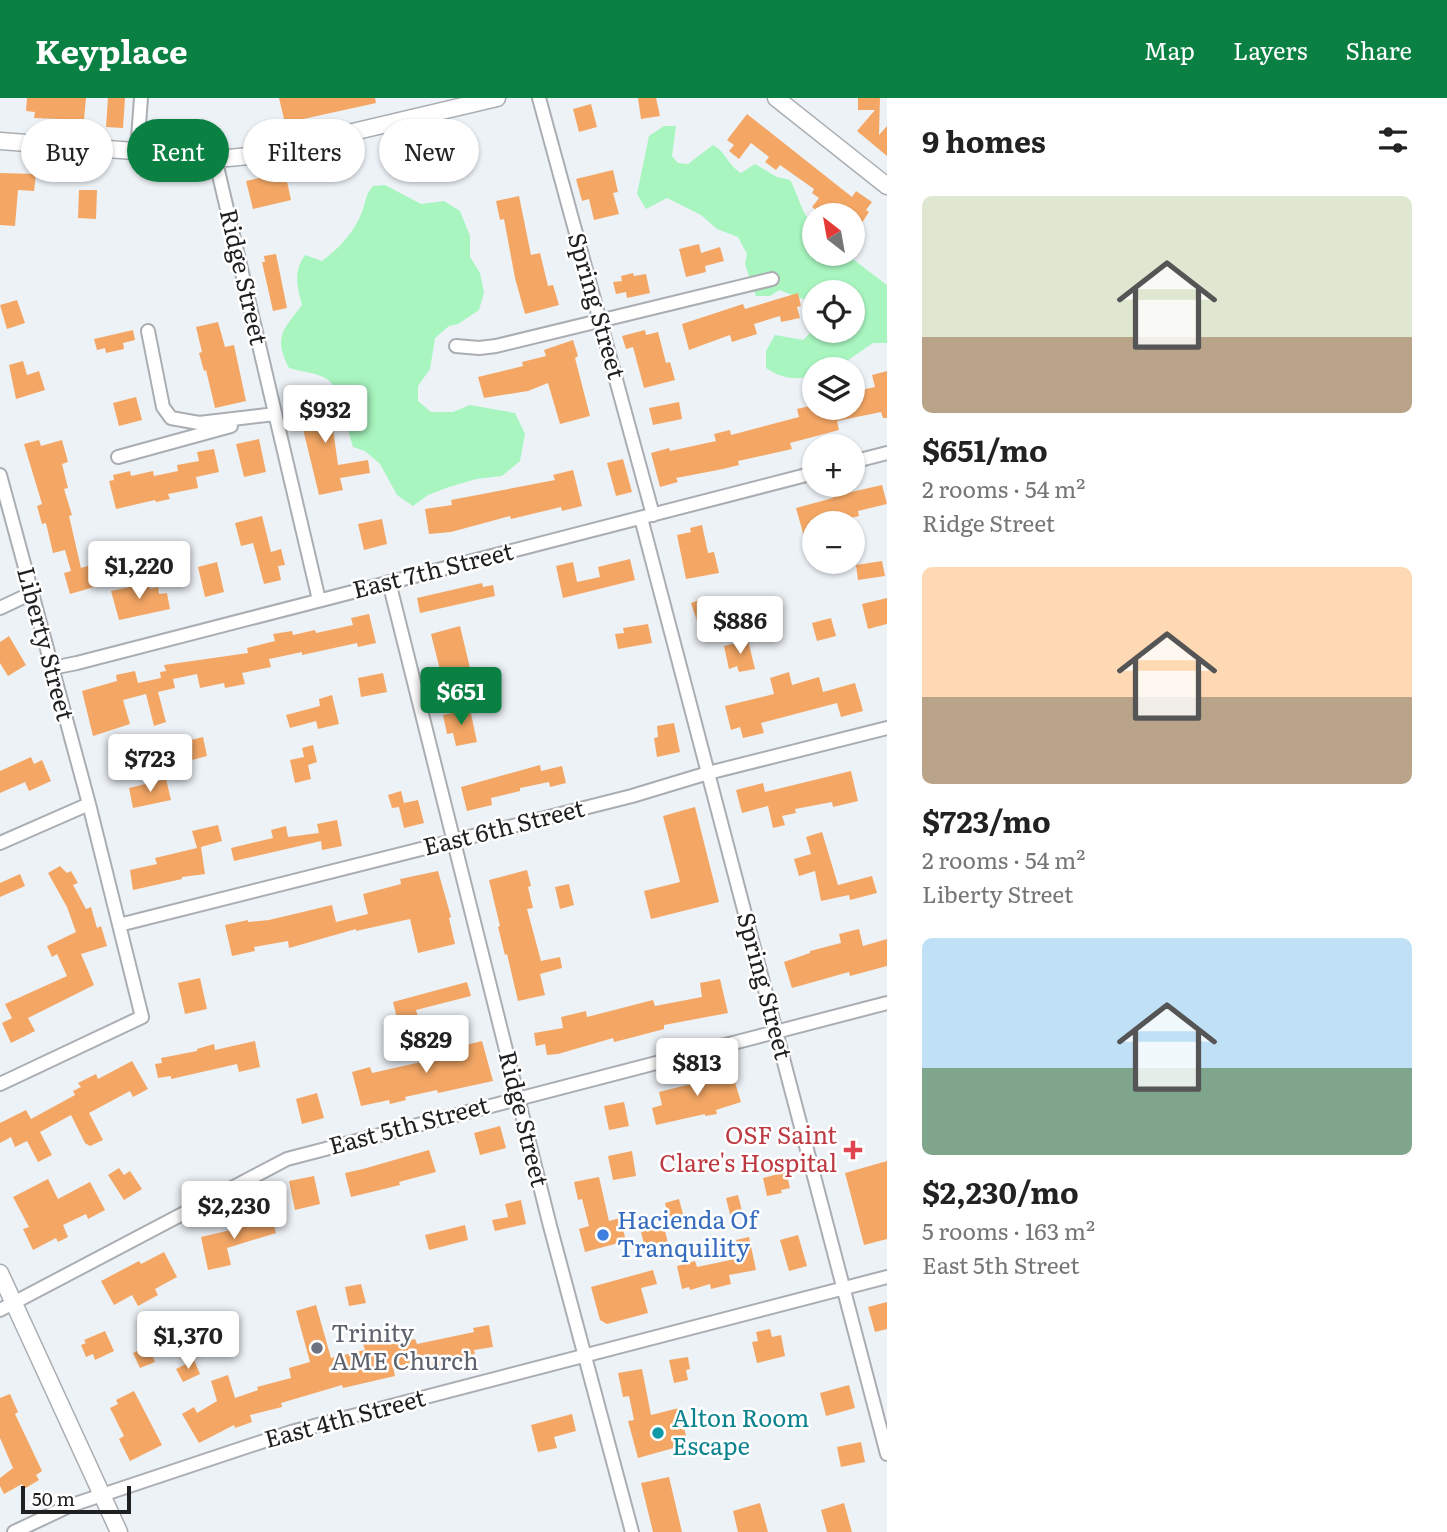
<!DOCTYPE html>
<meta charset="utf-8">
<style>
:root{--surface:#fff;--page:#f6f6f6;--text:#222;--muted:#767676;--accent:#0b8043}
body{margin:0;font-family:Literata,serif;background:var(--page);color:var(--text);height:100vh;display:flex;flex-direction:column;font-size:26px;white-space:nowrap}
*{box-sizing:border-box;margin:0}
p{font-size:23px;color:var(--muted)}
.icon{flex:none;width:38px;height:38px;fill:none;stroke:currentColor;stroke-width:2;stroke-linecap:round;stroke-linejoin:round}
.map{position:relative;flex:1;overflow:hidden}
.panel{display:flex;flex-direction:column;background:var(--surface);width:560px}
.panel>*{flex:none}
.banner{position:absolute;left:21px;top:21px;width:665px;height:63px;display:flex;gap:14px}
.needle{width:46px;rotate:329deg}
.fabs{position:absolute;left:802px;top:105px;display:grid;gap:14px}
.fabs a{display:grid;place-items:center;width:63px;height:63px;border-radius:50%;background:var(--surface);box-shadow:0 2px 5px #0004;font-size:35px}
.scale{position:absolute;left:21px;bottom:18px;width:110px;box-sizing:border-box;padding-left:7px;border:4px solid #1e2022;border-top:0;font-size:19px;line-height:24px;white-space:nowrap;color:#1e2022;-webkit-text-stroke:5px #fff;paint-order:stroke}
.price{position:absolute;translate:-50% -60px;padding:0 16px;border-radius:7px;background:#fff;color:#222;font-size:23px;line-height:46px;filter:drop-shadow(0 2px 4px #0008)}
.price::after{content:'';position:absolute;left:50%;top:42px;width:21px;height:16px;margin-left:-10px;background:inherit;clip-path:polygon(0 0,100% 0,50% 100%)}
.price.selected{background:var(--accent);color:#fff}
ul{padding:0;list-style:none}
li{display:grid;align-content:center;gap:14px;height:371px;padding:0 35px}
li span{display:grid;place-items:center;height:217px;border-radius:10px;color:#555}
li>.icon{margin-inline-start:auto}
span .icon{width:126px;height:126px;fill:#fffc;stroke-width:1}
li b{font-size:30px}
h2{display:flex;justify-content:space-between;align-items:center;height:84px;padding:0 35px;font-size:30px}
.pill{padding:0 24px;border-radius:32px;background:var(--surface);box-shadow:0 2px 5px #0004;font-size:24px;line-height:63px}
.pill.selected{background:var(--accent);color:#fff}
header{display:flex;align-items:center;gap:42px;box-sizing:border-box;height:98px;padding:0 35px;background:var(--accent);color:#fff}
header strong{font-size:33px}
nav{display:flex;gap:38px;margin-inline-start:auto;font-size:24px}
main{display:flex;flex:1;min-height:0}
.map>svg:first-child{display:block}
</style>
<header>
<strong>Keyplace</strong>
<nav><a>Map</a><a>Layers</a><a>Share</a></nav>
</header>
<main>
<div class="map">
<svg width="887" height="1434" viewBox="0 0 887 1434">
<rect width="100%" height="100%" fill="#edf2f7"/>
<path fill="#a8f5bf" d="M664 28H676L672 58 678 65 688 66 713 47C727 55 726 65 741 75L755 66 777 79 790 82C798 95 802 119 814 126V156H846L887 187V245H873L835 271H814V278C794 282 783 281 766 270V253L775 237 803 242 814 231 852 233V194H814V205L779 192 770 198H756L745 166 747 156 738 139 717 131 701 117 667 100 646 111 637 96 649 38Z
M385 87 421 106 444 103 460 113 470 138V159L480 175 484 195 479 212 458 226 449 228 435 240 430 271 418 288V303L431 314H453L470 307 515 315 525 336 520 363 502 378 476 381 449 389 428 397 413 408 397 397 380 366 365 353 353 349C347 331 341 290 327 281 316 274 301 274 289 270 273 239 283 232 302 207 297 187 293 174 305 157L322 163C340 149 353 136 362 114 367 102 364 99 373 88Z"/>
<path fill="#f4a765" d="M27 0H86L84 22 34 20 35 14 26 13Z
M108 0H125L123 30 106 29Z
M279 0H375L376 5 285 25Z
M638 0H656L660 18 641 21Z
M858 0H880L879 37 887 28V58L857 33 875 12H858Z
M591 6 597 29 579 34 573 11Z
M747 16 852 99 856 93 872 104 866 112 869 114 852 140V117H836L825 110 821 115 812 109 819 100 812 95 814 91 780 67 776 72 765 64 769 59 751 45 739 61 729 53 734 47 727 42Z
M451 45 454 67 447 69 448 75 431 78 430 69 425 70 424 67 396 72 392 52 412 48 413 51Z
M613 72 618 94 613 95 619 116 594 122 589 101 582 103 576 81Z
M285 74 291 102 253 111 246 83Z
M0 75 36 76 34 93 18 92 15 128 0 127Z
M79 92H97L96 121 78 120Z
M519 98 531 157 540 155 548 188 553 187 559 207 525 216 515 180 504 121 500 122 496 103Z
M699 146 701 155 720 149 724 163 705 168 706 174 686 179 679 151Z
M276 156 287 210 273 213 262 164H265L264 158Z
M633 175 634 178 646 176 650 195 627 200 626 194 616 196 613 184 622 183 621 178Z
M798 195 801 208 797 209 800 220 781 224 780 218 754 226 757 236 732 244 730 237 689 252 682 226 743 206 745 211Z
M17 202 25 225 7 231 0 207Z
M218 224 225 249 234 247 246 303 215 310 206 272 204 273 199 255 202 254 196 229Z
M133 232 135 242 123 245 124 251 106 255 105 250 97 252 94 241Z
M645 232 646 237 658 234 666 265 670 264 675 282 644 290 633 249 626 251 622 238Z
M573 242 578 258 575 260 590 318 560 326 548 285 528 293 484 300 478 279 523 268 522 264 546 258 544 252Z
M23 263 27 277 39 273 45 292 16 301 9 267Z
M887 273V320H883L881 314 837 323 839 332 790 345 792 351 738 363 739 367 723 371 676 380 678 384 660 389 651 355 669 350 670 353 716 343 714 336 730 332 731 337 799 319 797 311 814 307V310H852V294L875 289 872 277Z
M328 295 338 367 368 362 370 375 340 380 343 392 319 397 296 302Z
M136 299 142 322 119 328 113 305Z
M679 304 682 321 653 327 649 310Z
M259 341 266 374 244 379 236 346Z
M39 342 41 348 62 342 68 364 62 366 68 390 64 391 72 417 69 418 81 470 95 466 101 487 70 496 64 475 71 473 65 452 53 455 46 425 42 426 37 408 42 406 24 346Z
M214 351 219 374 196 379 198 390 168 396 170 401 156 404 155 402 116 411 109 383 114 382 113 377 130 373 131 378 153 373 154 378 178 373 177 367 199 363 197 354Z
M623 361 632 394 616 398 607 365Z
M573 372 582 408 562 413 561 409 511 421 510 418 451 434 429 436 425 411 452 407 451 402 555 382 553 377Z
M882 387 887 406 858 413 859 418 830 425H814V459L810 460 796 410 833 400 831 393 846 389 847 395Z
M262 418 271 454 281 451 285 467 278 468 281 482 264 486 253 445 241 448 235 425Z
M382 421 387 446 364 452 358 426Z
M702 427 708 455 714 454 719 475 686 481 677 437 691 434 690 430Z
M630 461 635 482 563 500 556 468 573 464 577 484 600 479 598 469Z
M882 463 885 478 858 482 856 467Z
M217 464 224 494 205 499 198 469Z
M149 485 150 491 158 489 159 496 167 495 170 511 119 522 111 493Z
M482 485 483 489 493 487 495 498 420 515 417 500Z
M707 499 715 520 698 526 691 505Z
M887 500V526L868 531 862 506Z
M369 516 376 545 358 549 357 545 302 557V554L269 561 271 569 242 575 245 586 225 590 224 585 200 590 197 576 173 581 175 590 158 594 166 624 154 628 146 596 123 602 130 626 93 638 82 593 117 583 116 577 135 573 138 585 161 580 160 574 166 573 164 567 248 555 247 550 275 543 273 536 292 533 293 537 315 532 316 535 353 527 351 520Z
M831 520 836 538 817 543 812 525Z
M648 526 652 545 618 551 615 536 624 535 623 530Z
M460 528 474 587 439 595 435 577 441 576 431 536Z
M9 538 26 567 8 578 0 565V544Z
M748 542 755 571 739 574 737 568 729 571 724 548Z
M789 574 792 587 819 579 823 594 855 585 863 613 841 619 837 605 761 625 764 635 743 640 740 629 731 632 725 608 774 596 770 580Z
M383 575 387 594 361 599 358 580Z
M332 597 339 626 318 631 316 623 290 630 286 617 320 608 319 601Z
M470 611 477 644 456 648 453 635 447 636 443 617Z
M674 625 680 654 657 659 654 640 658 639 657 628Z
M203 639 207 658 188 663 183 644Z
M313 647 317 664 308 667 311 681 295 685 290 662 304 659 302 650Z
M31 659 34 666 42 662 51 683 29 693 25 684 0 695V673Z
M540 667 541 673 562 668 566 685 550 689 549 684 520 690V693L491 700 492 707 467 713 461 689Z
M851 673 858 703 833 709 832 704 795 711 796 715 782 718 785 727 773 730 768 708 742 715 736 692 763 685 765 694Z
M166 681 171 702 133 710 129 690Z
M401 693 404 705 418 702 424 725 404 730 399 709 392 710 388 697Z
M695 709 719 804 651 821 644 793 680 784 663 718Z
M337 722 342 748 322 752 321 743 234 763 231 750 273 740 271 732 286 728 288 739 319 735 317 726Z
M218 727 222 743 201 749 205 776 182 779V781L133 792 130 772 157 766 155 760 197 750 192 733Z
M822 734 838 787 872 778 877 795 850 802 849 797 821 803 815 773 799 778 794 761 811 756 806 739Z
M60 768 67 775 71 773 78 785 73 787 86 811 91 809 97 830 101 828 107 848 81 856 94 887 28 920 35 933 11 945 2 925 12 920 5 906 67 878 57 856 52 859 47 848 76 834 67 809 48 775Z
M527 772 531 788 528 789 533 810 527 811 541 863 560 859 562 870 540 876 545 897 518 903 507 856 505 857 498 829 500 828 489 782Z
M438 773 451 819 449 820 455 846 418 855 410 821 356 833V831L289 850 288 843 254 849 255 853 232 858 225 827 248 822V824L269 822 332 807 336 824 368 816 363 796 401 786 400 781Z
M20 776 25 788 0 799V785Z
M569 786 574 807 560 811 555 789Z
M859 831 863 848 887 841V868L850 878 849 874 792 890 784 864 810 855V853L841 845 839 836Z
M200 880 207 911 185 916 178 885Z
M720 881 728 915 664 927V931L634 939 614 944 613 940 558 956 547 957 545 946 536 948 534 935 563 930 561 919 586 913 587 919 653 902 655 908 702 899 700 885Z
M467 884 471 898 416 912 419 923 399 928 393 904Z
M255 943 260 969 239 974 237 966 171 981V978L158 980 155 966 162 965 161 960 197 953V951L214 946 215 952Z
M482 943 493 983 438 995 437 992 405 999 406 1002 390 1006 389 1002 361 1008 352 974 370 969 372 975 430 962 428 952 453 946V950Z
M132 963 148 991 133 999 130 993 89 1015 103 1042 90 1048 85 1045 71 1017 40 1034 52 1057 38 1064 27 1043 15 1049 11 1039 0 1045V1025L26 1012 31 1021 75 997 73 993 81 989 78 985 96 976 98 981Z
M728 972 730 979 733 978 741 1004 716 1012 717 1016 705 1018V1016L656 1027 652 1010 662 1007 659 994 691 986 689 979 707 974 708 978Z
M317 995 324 1020 302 1026 296 1001Z
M624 1004 629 1028 609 1032 604 1008Z
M500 1028 506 1050 480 1057 474 1035Z
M429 1052 436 1074 399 1084 400 1087 351 1099 345 1075 363 1071Z
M632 1053 636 1078 613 1082 608 1058Z
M887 1063V1141L864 1147 845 1075Z
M119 1070 124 1077 130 1073 142 1091 124 1102 108 1077Z
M786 1074 790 1090 781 1092 782 1095 767 1098 763 1080Z
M314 1078 320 1106 295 1112 289 1083Z
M599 1079 609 1123 620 1120 626 1143 585 1154 579 1131 589 1128 582 1101 578 1102 574 1084Z
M48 1081 58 1101 90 1084 105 1112 88 1121 86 1116 63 1127 68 1139 58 1144 56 1140 33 1152 23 1131 29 1129 13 1099Z
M738 1097 743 1117 731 1120 726 1100Z
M679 1101 685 1124 670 1128 665 1105Z
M521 1102 526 1126 495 1133 492 1122 508 1119 505 1106Z
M271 1117 276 1135 227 1150 231 1167 208 1172 201 1139 231 1132 230 1130Z
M465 1127 468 1142 429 1152 425 1137Z
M664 1129 668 1145 645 1150 641 1134Z
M798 1137 807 1168 789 1173 780 1142Z
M749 1139 756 1172 729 1177 731 1186 711 1191 710 1186 690 1192 689 1189 682 1191 677 1168 695 1163 697 1169 740 1160 736 1142Z
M164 1154 177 1179 155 1191 158 1197 138 1208 132 1197 114 1207 101 1183 139 1163 141 1166Z
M653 1172 657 1186 641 1190 648 1215 607 1226 600 1222 591 1189Z
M361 1186 366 1205 349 1208 345 1189Z
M887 1204V1231L875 1234 868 1209Z
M316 1207 331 1260 365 1252 363 1246 389 1239 390 1246 415 1241 417 1246 474 1234 473 1230 489 1227 493 1249 474 1252 475 1256 447 1263V1266L426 1271 424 1262 393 1269 395 1278 343 1290 342 1287 281 1305 282 1309 250 1317 252 1324 235 1330 234 1327 199 1345 182 1316 194 1309 197 1315 217 1303 211 1283 228 1277 235 1300 258 1292 257 1289 291 1280 289 1270 310 1264 296 1213Z
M770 1231 772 1239 781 1237 785 1258 757 1265 752 1244 758 1243 756 1234Z
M105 1233 114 1253 95 1262 93 1256 86 1259 81 1247 86 1245 84 1242Z
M148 1248 155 1264 140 1270 133 1255Z
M688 1259 690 1271 686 1272 688 1282 674 1285 669 1262Z
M194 1262 200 1276 183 1284 176 1271Z
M642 1271 651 1317 679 1310 688 1346 638 1360 628 1323 634 1322 629 1298 623 1299 618 1275Z
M849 1287 855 1310 826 1318 820 1295Z
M134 1293 162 1347 130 1363 119 1341 124 1338 110 1310 118 1306 116 1302Z
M10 1296 18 1314 15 1316 42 1373 36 1377 39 1382 24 1391 22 1386 4 1396 0 1388V1380L13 1370 0 1340V1300Z
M572 1316 576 1333 554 1339 557 1350 538 1354 531 1327Z
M861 1344 865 1364 841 1369 837 1349Z
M669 1379 682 1434H653L641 1385Z
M760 1405 768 1434H738L733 1413Z
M844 1405 852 1434H827L821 1412Z"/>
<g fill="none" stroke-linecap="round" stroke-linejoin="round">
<defs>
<path id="minor" d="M539 0 653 417
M137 53 141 0
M215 60 319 502
M148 233 163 309 171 320 199 325 275 316
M456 248 479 250 496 248 772 181
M118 359 231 328
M852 364 887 355
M0 377 89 706 142 919 0 986
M641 420 887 1356
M389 484 550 1128 632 1434
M0 510 32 495
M52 570 77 565 814 375
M0 745 89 706
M119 827 632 698 708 675 887 630
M0 1212 287 1061 887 905
M14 1434 69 1408 291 1334 887 1179"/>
<path id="tertiary" d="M776 0 887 88
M0 43 228 60 249 58 306 45 497 0
M0 1175 119 1434"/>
</defs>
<use href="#minor" stroke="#aaaeb3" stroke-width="16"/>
<use href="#tertiary" stroke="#aaaeb3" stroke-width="19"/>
<use href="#minor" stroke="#fff" stroke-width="12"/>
<use href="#tertiary" stroke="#fff" stroke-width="16"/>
</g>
<path fill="#e0444e" stroke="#fff" stroke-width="2.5" d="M849.5 1041.5h7v7h7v7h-7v7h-7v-7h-7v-7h7z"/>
<circle fill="#3f7fe0" stroke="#fff" stroke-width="2.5" cx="603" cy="1137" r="7"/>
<circle fill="#6b7280" stroke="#fff" stroke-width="2.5" cx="317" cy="1250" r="7"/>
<circle fill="#0f9aa8" stroke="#fff" stroke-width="2.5" cx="658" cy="1335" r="7"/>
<g text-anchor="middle" stroke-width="5" stroke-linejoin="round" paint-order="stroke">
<g font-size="24" fill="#1e2022" stroke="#fff">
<text transform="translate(243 179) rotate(77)" y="8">Ridge Street</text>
<text transform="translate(596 208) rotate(74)" y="8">Spring Street</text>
<text transform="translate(433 473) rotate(-14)" y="8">East 7th Street</text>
<text transform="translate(45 546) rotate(75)" y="8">Liberty Street</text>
<text transform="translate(504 730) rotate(-14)" y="8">East 6th Street</text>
<text transform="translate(764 888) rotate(75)" y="8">Spring Street</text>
<text transform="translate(523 1021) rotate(76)" y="8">Ridge Street</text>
<text transform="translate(409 1028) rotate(-15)" y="8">East 5th Street</text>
<text transform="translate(345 1321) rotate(-15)" y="8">East 4th Street</text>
</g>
<g font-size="24" fill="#be3a42" stroke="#fff" text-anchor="end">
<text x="837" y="1046">OSF Saint<tspan x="837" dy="28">Clare's Hospital</tspan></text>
</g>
<g font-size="24" fill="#366cbe" stroke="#fff" text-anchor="start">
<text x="617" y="1131">Hacienda Of<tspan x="617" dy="28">Tranquility</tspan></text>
</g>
<g font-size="24" fill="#5b616d" stroke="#fff" text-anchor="start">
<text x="331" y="1244">Trinity<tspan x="331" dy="28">AME Church</tspan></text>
</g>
<g font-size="24" fill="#0d838f" stroke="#fff" text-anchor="start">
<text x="672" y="1329">Alton Room<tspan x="672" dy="28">Escape</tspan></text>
</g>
</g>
</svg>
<div class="fabs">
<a><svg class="needle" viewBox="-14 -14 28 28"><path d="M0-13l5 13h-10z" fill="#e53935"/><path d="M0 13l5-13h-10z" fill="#767676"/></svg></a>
<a><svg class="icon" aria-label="locate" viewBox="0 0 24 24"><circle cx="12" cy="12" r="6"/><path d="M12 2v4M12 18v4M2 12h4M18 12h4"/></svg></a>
<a><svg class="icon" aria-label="layers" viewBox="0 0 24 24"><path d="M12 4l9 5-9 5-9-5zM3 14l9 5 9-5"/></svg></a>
<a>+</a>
<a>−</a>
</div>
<div class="scale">50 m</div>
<b class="price" style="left:325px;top:347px">$932</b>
<b class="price" style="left:139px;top:503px">$1,220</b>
<b class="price" style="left:740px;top:558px">$886</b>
<b class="price selected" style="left:461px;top:629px">$651</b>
<b class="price" style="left:150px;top:696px">$723</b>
<b class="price" style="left:426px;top:977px">$829</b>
<b class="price" style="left:697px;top:1000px">$813</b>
<b class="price" style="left:234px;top:1143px">$2,230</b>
<b class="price" style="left:188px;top:1273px">$1,370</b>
<div class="banner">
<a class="pill">Buy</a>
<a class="pill selected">Rent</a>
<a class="pill">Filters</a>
<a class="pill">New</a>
</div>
</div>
<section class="panel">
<h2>9 homes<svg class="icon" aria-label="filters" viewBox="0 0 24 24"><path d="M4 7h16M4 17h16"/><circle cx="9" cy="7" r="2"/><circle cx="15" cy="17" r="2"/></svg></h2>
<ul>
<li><span style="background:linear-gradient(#dfe7d0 65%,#b9a48a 0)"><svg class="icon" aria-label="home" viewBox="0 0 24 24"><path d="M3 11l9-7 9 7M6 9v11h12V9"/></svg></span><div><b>$651/mo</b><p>2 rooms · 54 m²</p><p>Ridge Street</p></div></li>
<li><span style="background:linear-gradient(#ffd9b3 60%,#b9a48a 0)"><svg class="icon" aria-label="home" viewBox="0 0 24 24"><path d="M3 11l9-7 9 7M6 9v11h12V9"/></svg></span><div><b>$723/mo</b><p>2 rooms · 54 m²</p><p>Liberty Street</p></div></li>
<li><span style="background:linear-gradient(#bfe0f5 60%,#7fa58c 0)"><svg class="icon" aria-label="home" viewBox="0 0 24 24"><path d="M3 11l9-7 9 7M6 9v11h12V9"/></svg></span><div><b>$2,230/mo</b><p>5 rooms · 163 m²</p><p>East 5th Street</p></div></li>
</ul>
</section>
</main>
